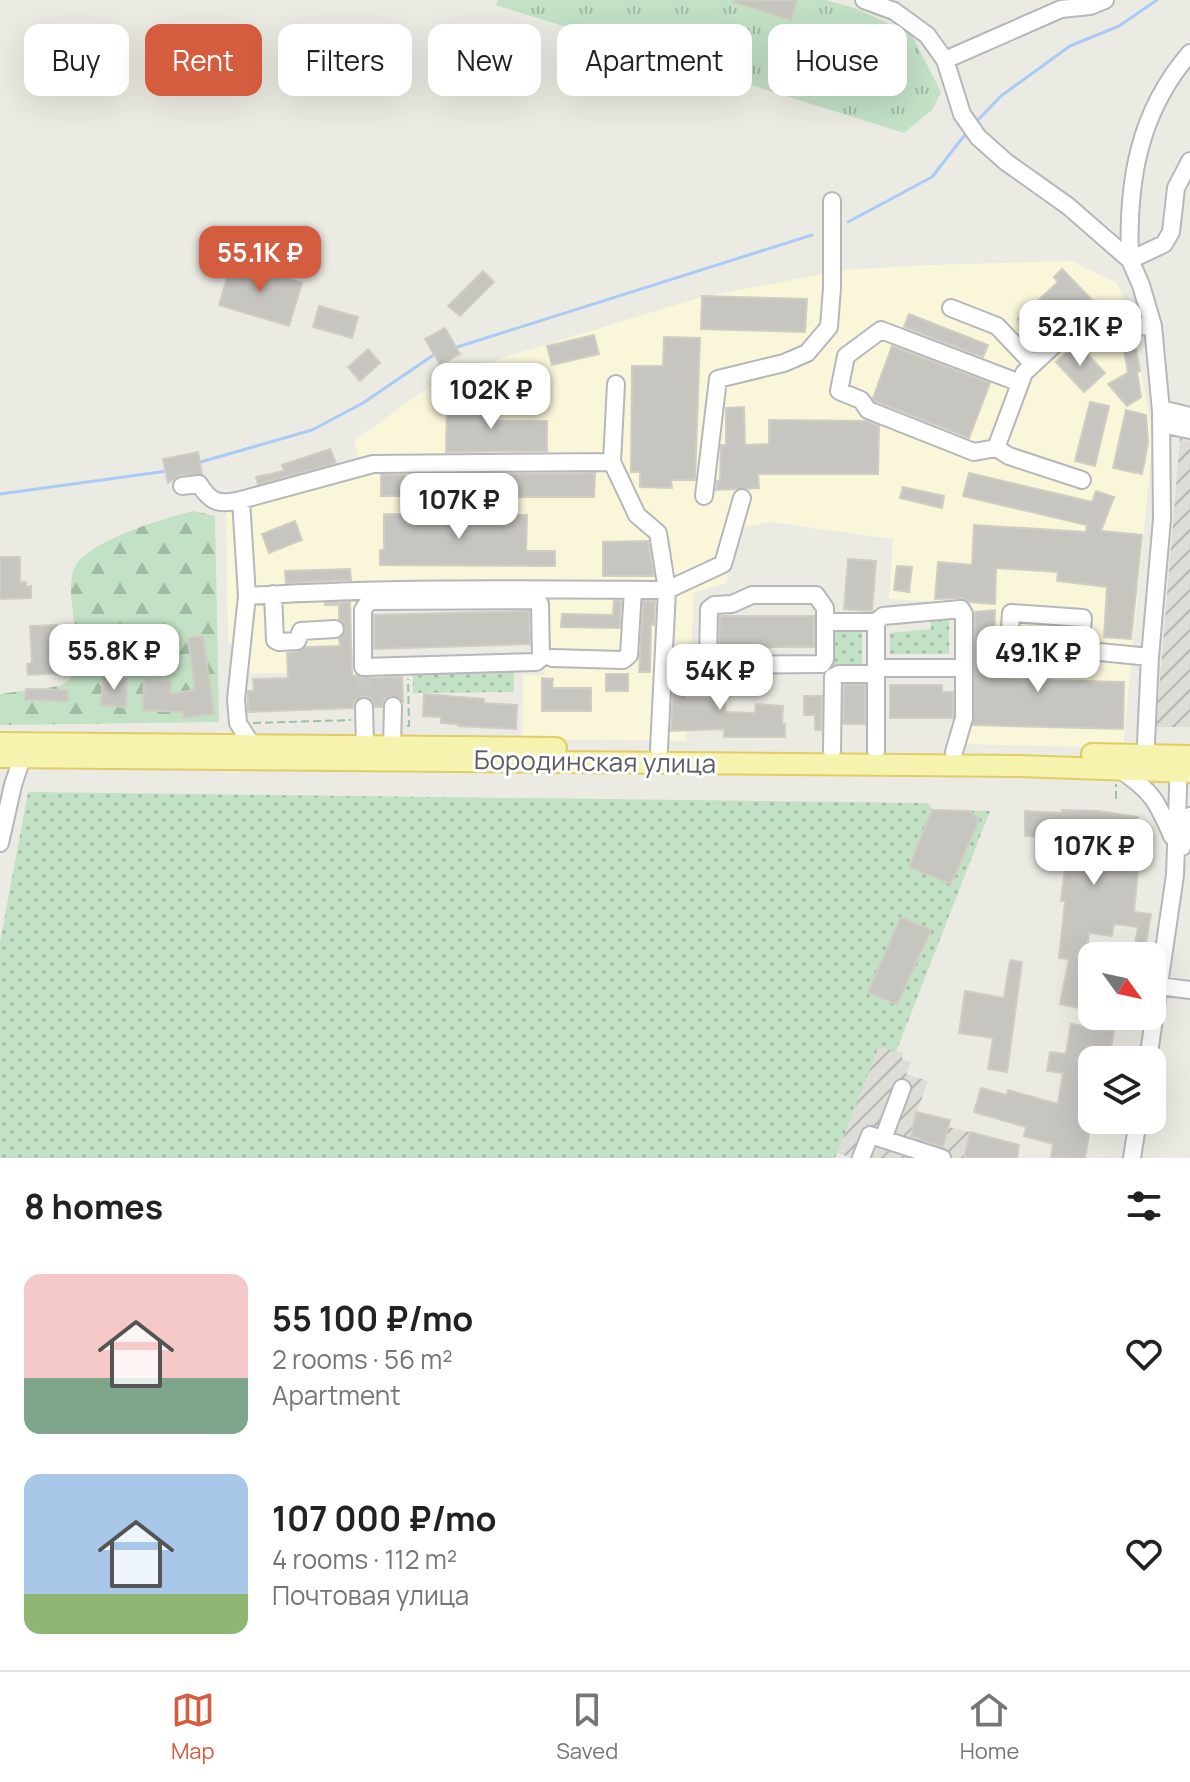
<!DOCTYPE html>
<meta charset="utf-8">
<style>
:root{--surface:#fff;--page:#f6f6f6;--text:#222;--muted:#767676;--line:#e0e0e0;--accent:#d55d3f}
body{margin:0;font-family:Manrope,sans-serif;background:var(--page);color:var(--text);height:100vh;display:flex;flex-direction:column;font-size:30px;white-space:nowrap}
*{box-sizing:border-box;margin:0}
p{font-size:26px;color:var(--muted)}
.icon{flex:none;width:44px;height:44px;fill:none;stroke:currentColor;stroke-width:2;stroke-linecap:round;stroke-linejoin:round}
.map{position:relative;height:1158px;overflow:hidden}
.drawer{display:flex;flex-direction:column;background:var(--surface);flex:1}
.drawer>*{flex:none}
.guide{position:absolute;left:24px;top:24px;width:1142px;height:72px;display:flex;gap:16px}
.needle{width:52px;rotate:123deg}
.fabs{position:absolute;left:1078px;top:942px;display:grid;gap:16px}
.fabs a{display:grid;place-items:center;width:88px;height:88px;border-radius:16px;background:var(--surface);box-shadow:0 8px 32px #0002;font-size:40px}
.price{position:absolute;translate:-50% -68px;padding:0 18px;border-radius:16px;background:#fff;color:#222;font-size:26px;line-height:52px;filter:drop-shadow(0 2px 4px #0008)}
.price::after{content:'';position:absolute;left:50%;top:48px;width:24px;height:18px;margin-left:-12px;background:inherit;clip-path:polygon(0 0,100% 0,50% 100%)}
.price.on{background:var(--accent);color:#fff}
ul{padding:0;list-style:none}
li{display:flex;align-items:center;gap:24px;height:200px;padding:0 24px}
li span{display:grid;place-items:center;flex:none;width:224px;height:160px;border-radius:16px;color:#555}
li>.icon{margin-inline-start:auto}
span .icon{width:96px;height:96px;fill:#fffc;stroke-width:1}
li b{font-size:34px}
h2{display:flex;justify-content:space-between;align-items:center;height:96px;padding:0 24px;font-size:34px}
.chip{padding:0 28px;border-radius:16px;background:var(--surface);box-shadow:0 8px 32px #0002;font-size:28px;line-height:72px}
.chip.on{background:var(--accent);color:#fff}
.menu{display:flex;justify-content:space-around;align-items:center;height:112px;border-top:2px solid var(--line);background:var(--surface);font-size:22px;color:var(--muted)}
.menu a{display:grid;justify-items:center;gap:4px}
.menu .on{color:var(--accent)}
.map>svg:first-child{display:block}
</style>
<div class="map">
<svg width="1190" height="1158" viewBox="0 0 1190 1158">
<defs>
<pattern id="industrial-furrows" width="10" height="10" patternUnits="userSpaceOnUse" patternTransform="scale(2)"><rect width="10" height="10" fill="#dedcd7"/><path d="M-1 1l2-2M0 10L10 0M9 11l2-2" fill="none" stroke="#b7b6b2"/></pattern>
<pattern id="grass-tufts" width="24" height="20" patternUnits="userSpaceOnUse" patternTransform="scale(2)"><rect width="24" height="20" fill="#c2e1c5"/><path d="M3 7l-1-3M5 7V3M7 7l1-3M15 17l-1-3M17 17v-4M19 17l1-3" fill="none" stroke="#a1baa3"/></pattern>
<pattern id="forest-firs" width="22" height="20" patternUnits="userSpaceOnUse" patternTransform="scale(2)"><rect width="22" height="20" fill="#c2e1c5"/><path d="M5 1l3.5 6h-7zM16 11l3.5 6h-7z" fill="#a1baa3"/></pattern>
<pattern id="park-dots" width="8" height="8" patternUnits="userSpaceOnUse" patternTransform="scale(2)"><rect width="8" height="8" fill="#c2e1c5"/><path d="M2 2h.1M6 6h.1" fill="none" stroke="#a1baa3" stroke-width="1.8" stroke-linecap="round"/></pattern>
</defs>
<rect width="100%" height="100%" fill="#ecebe3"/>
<path fill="#faf6da" d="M1071 261 1117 283 1131 318 1153 436 1123 748 963 744 966 716 968 604 889 599 893 539 770 522 740 528 726 583 694 593 686 741 522 739 523 675H545V585L357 583V674L234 673V644L228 643 226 501 360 460 354 441 444 376 698 298 843 270 931 265Z"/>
<path fill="url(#industrial-furrows)" d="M1180 438 1190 441V727H1156Z
M879 1045 903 1053 902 1059 911 1062 906 1074 928 1081 917 1112 950 1120 949 1127 1019 1145 1017 1158H851L837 1153Z"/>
<path fill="url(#grass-tufts)" d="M498 0H825L855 8 911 34 941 92 932 110 904 133 496 5Z"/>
<path fill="url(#forest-firs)" d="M194 511 215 516 219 722 0 725V694L59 686C98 676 58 594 76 565 93 539 165 518 194 511Z"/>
<path fill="url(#park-dots)" d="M949 616V654H890V633L931 629 930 618Z
M832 631H862V667L832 666Z
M514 671V692L413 693V672Z
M28 792 928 803 933 810 990 811 896 1052 879 1046 835 1158H0V942Z"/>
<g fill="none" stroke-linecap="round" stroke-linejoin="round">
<path stroke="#a9cbf5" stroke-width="3" d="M975 123 1001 96 1070 46 1119 26 1157 0
M848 222 932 177 967 132
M454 348 812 235
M197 463 312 430 363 403 435 354
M0 494 167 471"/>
</g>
<path fill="#c7c5c0" stroke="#d0cdc2" stroke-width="2" d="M734 0H797L791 20 733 2Z
M232 261 302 283 289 326 219 305Z
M1062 269 1092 300 1040 343 1018 319 1058 282 1054 277Z
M483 271 494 282 460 316 448 306Z
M702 296 807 299 805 332 701 329Z
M319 306 358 317 352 338 313 327Z
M909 314 988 345 983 357 904 327Z
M445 328 460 354 440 365 425 339Z
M594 335 599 354 552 365 547 346Z
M664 337 700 338 695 480H671L672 488 640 487V472H631L632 366H663Z
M1122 338H1134L1140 371 1137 372 1141 397 1127 406 1108 384 1128 373Z
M1077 343 1105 373 1084 392 1056 362Z
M892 346 990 383 969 438 875 401 873 398Z
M368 349 380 363 360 381 348 367Z
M447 402 497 403V421H547V451L446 452Z
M1090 402 1109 406 1095 466 1075 461Z
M744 407 745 445 769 444V420L867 421 879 426 878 474H758L759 488 716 490 717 481H720L721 445H726V408Z
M1126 410 1146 415 1148 443 1142 474 1113 468Z
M330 449 336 463 258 484 256 477 284 471 282 465Z
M198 452 202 474 180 475 168 483 163 459Z
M595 473 594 497H508V474Z
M969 473 1092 502 1096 491 1114 497 1101 531 1142 535 1131 639 1104 637 1107 587 1057 581 1058 572 996 568 995 604 969 602 961 598 935 599 938 562 972 565 974 525 1086 532 1087 525 963 496Z
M381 475H405V496H381Z
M903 487 944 496 942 508 900 498Z
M384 514 527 515 526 551H555V566L380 565V550H384Z
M295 521 302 540 269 553 262 534Z
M648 541 654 576H603V542Z
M0 557H20V582H26V587L31 586V598L0 599Z
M848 559 876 561 872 611 844 609Z
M897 566 912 567 909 592 894 590Z
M350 569 351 580 286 583 285 571Z
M614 601H621L620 628 561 627 562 614 613 615Z
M643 601H655L654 625 651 624 650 672H639Z
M350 602 352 675 363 678 402 677 403 701 392 695 384 700 382 707H375L370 698 363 696 355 701 353 708 248 712V691H254L253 679 288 678 287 653 298 652 306 647 340 646 339 639 346 629 339 619V605H325V603Z
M995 610 993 679 1124 682 1123 729 973 725 975 612Z
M529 611 530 644 374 649V615Z
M720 616H814V647H719Z
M57 625 59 662H63L64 673 28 675 27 664 32 663 30 626Z
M203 636 214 714 184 718 183 712 143 710 144 680 171 681 170 694 195 690 188 638Z
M675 653 688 654 685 698 725 699V712L755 713 756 704 783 706 782 724H785V737H724V729L671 731Z
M606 674H628V691H606Z
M103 678 127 679 126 707 101 705Z
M542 678 553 679 552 688H591V711H542Z
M844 685H865V724H843Z
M890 685H942V692H953V718H890Z
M26 689 68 690V701L25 700Z
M424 694 484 699V703L517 705 516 729 458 726V724L441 723V717L423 716Z
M804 696H822L821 730H815V715H804Z
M932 810 970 811 979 820 951 884 909 867Z
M1062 810 1098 811 1138 817 1129 871 1138 872 1134 912 1151 914 1144 956H1133L1138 927 1114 924 1112 936 1089 933 1084 976 1086 977 1079 1008 1060 1004 1069 959 1059 958 1065 901H1061L1067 849 1080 851 1082 824 1048 821V837L1025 836V811L1062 813Z
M901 917 931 930 897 1005 868 992Z
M1010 960 1022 962 1007 1072 988 1069 993 1038 959 1033 965 991 1004 998Z
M1071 1024 1114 1031 1109 1060H1092V1119L1085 1158H1051L1053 1144 1024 1136 1026 1127 974 1112 981 1088 1007 1095 1008 1090 1058 1104 1063 1073 1047 1071 1050 1052 1066 1054Z
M916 1112 950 1120 943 1147 911 1136Z
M970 1132 1019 1145 1017 1158H964Z"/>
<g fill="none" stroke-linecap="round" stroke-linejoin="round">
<path stroke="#c8c8c3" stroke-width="16" stroke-dasharray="16 8" stroke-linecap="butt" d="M364 675V707"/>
<defs>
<path id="minor" d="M864 0 894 11 927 35 945 60 962 114 978 137 1006 162 1068 206 1130 260 1141 285 1153 326 1161 411 1162 519 1150 657 1145 764
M1190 53C1138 113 1127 183 1130 260L1164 244 1171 232 1176 188 1190 161
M945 60 1061 9 1090 6 1105 0
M951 308 997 326 1033 364
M616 384 612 462 637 515 658 533 667 590 723 564 742 498
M1161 409 1190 416
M1161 424 1190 430
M996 448 974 452 868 410 861 400 839 391 846 356 881 330 1020 383
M1082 480 1009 456 996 448 1024 373 1071 329 1153 326
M182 486 199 484C211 503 219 505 241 500
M704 496 718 379 784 363 807 353 829 327 832 288V201
M273 594 275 640 279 642 297 641 301 631 335 629
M247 596 241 500 373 464 612 462
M535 600 540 604 541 658 536 662 363 667V610L369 601Z
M825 622V659L822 664 715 665 708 661 709 609 714 605 732 604 752 595H816L825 608V622H876L883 616 961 609 964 614V718L954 752
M1080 650 1083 618 1011 613 1009 643 1150 657
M552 658 623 660 629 655 633 590
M876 668H964
M364 707 365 746
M252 745 238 723 236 699 247 596C387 587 527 589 667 590L659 749
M392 746 393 706
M832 751 833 677 839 674H876
M876 751V622
M1119 769C1152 791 1157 801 1172 836
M0 843 13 785 22 758
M1182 847 1190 816
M1159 986 1190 990
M1148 1060 1175 875 1179 760
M883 1139 902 1088
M861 1158 870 1135 942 1158
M1132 1158 1138 1120"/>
<path id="major" d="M0 743 556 748
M1092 754 1190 756
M0 757 1019 766 1190 772"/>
</defs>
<use href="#minor" stroke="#b5b7bb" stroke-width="20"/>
<use href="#major" stroke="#e1cd66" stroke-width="24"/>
<path stroke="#9cc1ab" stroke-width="2" stroke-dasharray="8 4" stroke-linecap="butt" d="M253 723 351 720
M407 726H409L408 679
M1116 799V784"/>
<use href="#minor" stroke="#fff" stroke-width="16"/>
<use href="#major" stroke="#f6f3ae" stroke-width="20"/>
</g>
<g text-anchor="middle" stroke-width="6" stroke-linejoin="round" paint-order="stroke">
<g font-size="26" fill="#5b5d62" stroke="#fff">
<text transform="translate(595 762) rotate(1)" y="9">Бородинская улица</text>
</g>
</g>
</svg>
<div class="fabs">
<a><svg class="needle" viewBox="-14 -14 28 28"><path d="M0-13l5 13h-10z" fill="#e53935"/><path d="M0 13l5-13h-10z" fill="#767676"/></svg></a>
<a><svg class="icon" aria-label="layers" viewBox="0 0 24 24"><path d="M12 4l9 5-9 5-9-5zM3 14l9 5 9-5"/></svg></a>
</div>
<b class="price on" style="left:260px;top:294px">55.1K ₽</b>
<b class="price" style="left:1080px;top:368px">52.1K ₽</b>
<b class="price" style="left:491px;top:431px">102K ₽</b>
<b class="price" style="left:459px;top:541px">107K ₽</b>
<b class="price" style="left:114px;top:692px">55.8K ₽</b>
<b class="price" style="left:1038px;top:694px">49.1K ₽</b>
<b class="price" style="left:720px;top:712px">54K ₽</b>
<b class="price" style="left:1094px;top:887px">107K ₽</b>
<div class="guide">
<a class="chip">Buy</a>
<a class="chip on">Rent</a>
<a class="chip">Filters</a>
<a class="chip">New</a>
<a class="chip">Apartment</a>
<a class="chip">House</a>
</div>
</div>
<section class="drawer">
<h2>8 homes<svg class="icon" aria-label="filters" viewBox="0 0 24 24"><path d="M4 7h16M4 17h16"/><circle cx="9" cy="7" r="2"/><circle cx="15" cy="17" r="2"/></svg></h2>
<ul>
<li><span style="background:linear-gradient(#f6c9c9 65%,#7fa58c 0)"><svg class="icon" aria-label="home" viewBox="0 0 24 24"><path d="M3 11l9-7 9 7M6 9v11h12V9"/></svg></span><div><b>55 100 ₽/mo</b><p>2 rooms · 56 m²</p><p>Apartment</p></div><svg class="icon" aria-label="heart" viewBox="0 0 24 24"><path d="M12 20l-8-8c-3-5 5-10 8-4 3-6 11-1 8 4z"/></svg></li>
<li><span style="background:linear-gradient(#a9c7e8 75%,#8fb573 0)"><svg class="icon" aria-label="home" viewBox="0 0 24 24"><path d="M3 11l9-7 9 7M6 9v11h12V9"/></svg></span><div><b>107 000 ₽/mo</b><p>4 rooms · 112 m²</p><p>Почтовая улица</p></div><svg class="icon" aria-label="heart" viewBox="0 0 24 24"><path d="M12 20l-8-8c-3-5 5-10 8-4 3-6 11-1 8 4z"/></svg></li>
</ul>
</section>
<nav class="menu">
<a class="on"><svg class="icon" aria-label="map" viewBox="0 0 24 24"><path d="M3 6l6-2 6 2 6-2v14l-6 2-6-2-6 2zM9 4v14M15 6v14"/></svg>Map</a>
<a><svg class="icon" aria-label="saved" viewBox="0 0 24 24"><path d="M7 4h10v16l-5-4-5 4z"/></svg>Saved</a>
<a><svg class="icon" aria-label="home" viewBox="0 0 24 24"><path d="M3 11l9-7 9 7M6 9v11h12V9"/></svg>Home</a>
</nav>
